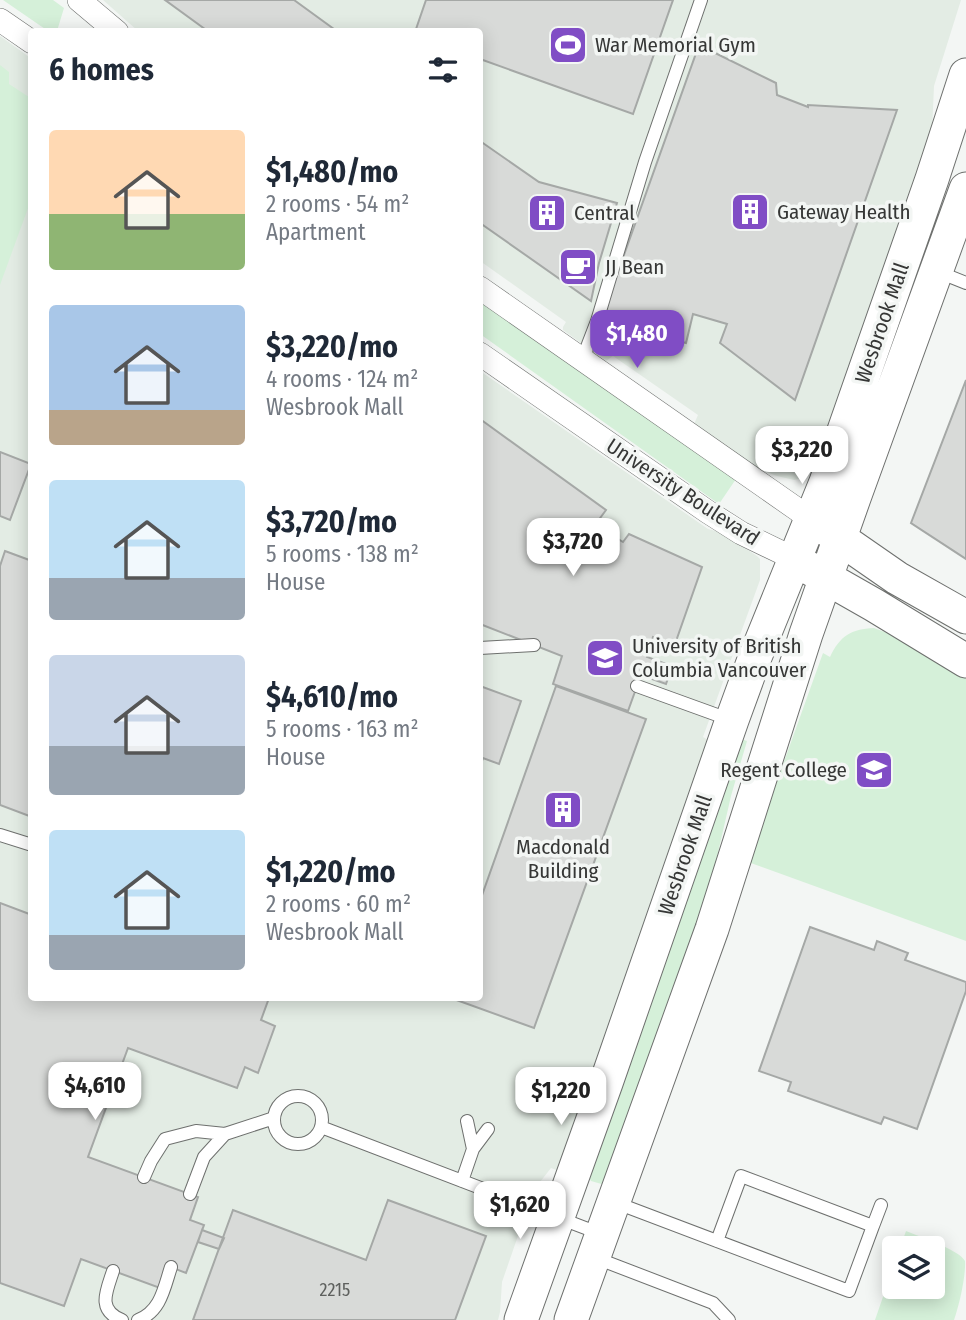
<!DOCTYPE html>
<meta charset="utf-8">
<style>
:root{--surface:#fff;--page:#f2f2f3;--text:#1f2937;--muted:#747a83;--accent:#804dc5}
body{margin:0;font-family:"Fira Sans Condensed",sans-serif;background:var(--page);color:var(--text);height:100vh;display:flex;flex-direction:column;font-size:26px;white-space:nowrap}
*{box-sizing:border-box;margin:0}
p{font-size:23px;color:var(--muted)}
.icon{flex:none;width:38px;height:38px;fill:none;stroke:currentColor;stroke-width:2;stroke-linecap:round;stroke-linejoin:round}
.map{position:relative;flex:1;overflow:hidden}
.side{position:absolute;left:28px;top:28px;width:455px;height:973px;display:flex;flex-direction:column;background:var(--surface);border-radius:7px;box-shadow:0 4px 18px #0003}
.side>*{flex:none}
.fabs{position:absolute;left:882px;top:1236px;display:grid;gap:14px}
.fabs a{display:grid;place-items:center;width:63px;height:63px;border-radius:7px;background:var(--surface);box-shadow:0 4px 18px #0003;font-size:35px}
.price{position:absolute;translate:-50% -60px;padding:0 16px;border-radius:14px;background:#fff;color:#222;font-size:23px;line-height:46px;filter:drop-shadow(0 2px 4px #0008)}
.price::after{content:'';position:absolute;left:50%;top:42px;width:21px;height:16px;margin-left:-10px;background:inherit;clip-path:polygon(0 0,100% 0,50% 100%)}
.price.selected{background:var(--accent);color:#fff}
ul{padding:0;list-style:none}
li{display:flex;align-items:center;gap:21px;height:175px;padding:0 21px}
li span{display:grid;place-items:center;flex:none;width:196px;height:140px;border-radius:7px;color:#555}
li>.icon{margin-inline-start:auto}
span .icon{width:84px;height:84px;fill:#fffc;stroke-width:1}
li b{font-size:30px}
h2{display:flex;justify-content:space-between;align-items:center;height:84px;padding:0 21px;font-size:30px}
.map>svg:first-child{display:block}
</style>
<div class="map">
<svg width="966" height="1320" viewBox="0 0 966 1320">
<rect width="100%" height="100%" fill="#f3f6f4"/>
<path fill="#e3ece4" d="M103 0H961L934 86 932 131 829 451 820 448 814 465 809 473 802 478 794 480 777 476 754 467 694 424 698 415 613 356 606 361 563 330V327L566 322 480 261V32H157L152 28 138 31Z
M0 36 32 59V998H480V371L708 529 723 533 757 556 760 559V580L703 737 710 741 559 1171 551 1168 540 1182 531 1185 518 1184 507 1212 516 1222 519 1233 502 1282 500 1312 498 1320H0Z"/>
<path fill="#d5f0d9" d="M3 0H53L64 8 57 31H48Z
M0 65 9 72V84L32 99 31 200 0 285Z
M480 300 736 479 719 504 480 334Z
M874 628 890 634 966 678V941L748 862 823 653 830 657C840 636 851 629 874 628Z
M741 739 747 741 731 796 711 883 605 1185 591 1181 587 1174Z
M906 1231C918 1236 960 1250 965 1261 966 1276 959 1306 954 1320H875L894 1265V1286H933V1248H900Z"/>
<path fill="#d8dad8" stroke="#a5a8a6" stroke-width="2" d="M165 0H294L338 32H209Z
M426 0H673L633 114 480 59V32H415Z
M699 45 776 83 777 95 808 107V105L897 110 795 400 720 343 727 324 693 314 686 343 600 322Z
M480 141 539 182 617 203 599 263 591 301 480 223Z
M966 380V559L911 523Z
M480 419 606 510 595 525 623 542 629 534 702 567 675 644 653 637 647 657 672 666 666 684 641 675 628 711 553 684 562 656 480 624Z
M0 452 31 464 10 520 0 516Z
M5 551 32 561V817L0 805V566Z
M480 686 521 701 499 764 483 758 480 767Z
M556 686 646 719 534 1028 451 998H480V901Z
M0 903 32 915V998H269L261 1020 275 1026 258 1073 245 1067 237 1088 128 1048 88 1157 198 1197 190 1220 204 1225 186 1273 168 1266 160 1288 81 1259 64 1306 0 1283Z
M810 927 874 950 877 941 908 953 905 960 966 982V991L917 1129 884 1117 881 1124 788 1091 791 1082 759 1071Z
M388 1200 486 1236 455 1320H193L233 1210 366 1260Z
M202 1230 224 1238 219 1249 198 1242Z"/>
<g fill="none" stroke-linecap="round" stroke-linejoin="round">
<defs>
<path id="service" d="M936 271 966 283
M585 361 587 347 597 321 645 162 701 0
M480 648 534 645
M637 686 731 720
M0 835 32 845
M274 1120a24 24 0 1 1 48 0a24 24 0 1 1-48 0Z
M467 1121 473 1149
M321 1127 601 1234
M144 1177 151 1161 165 1139 196 1131 225 1134 274 1118
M462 1181 473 1149 488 1129
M190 1194 204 1157 225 1134
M614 1202C692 1231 770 1261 849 1291L873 1226 741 1176 717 1241
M873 1226 881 1205
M596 1258 713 1303 729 1320
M113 1271C107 1290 96 1310 122 1320
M138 1320C161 1311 164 1288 171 1267"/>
<path id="minor" d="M79 0 117 32
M0 20 32 42
M480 288 811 519
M480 354 708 512 741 533 795 559"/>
<path id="secondary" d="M822 526 897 578 966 617
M809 568 874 605 966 661
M521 1320 606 1083 732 720 755 657 826 482 932 179 966 75
M571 1320 712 929 806 634 854 498 966 189"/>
</defs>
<use href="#service" stroke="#6e706e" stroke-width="14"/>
<use href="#minor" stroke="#6e706e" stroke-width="24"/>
<use href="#secondary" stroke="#6e706e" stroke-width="35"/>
<use href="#service" stroke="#fff" stroke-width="12"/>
<use href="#minor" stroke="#fff" stroke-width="23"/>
<use href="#secondary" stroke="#fff" stroke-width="33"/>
</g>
<defs>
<symbol id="stadium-square" viewBox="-11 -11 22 22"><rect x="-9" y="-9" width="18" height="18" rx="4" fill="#804dc5" stroke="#f3f6f4"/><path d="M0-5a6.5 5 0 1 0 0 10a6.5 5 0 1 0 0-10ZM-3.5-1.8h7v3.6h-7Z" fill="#fff"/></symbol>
<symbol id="building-square" viewBox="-11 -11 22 22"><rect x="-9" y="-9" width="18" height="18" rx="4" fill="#804dc5" stroke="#f3f6f4"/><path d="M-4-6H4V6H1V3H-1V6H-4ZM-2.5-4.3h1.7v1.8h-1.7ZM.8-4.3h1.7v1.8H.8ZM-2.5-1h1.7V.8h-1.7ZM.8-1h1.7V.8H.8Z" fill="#fff"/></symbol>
<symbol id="cafe-square" viewBox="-11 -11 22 22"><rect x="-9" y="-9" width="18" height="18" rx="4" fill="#804dc5" stroke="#f3f6f4"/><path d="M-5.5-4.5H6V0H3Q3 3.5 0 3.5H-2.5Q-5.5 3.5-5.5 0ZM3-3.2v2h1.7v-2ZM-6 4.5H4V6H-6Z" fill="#fff"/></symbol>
<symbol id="university-square" viewBox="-11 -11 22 22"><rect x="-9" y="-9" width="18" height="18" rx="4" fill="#804dc5" stroke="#f3f6f4"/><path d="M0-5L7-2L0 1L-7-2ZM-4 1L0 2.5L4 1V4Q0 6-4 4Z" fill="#fff"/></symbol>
</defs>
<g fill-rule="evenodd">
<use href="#stadium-square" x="546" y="23" width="44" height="44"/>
<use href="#building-square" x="728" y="190" width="44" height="44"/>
<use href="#building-square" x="525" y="191" width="44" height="44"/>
<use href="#cafe-square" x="556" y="245" width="44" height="44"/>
<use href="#university-square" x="583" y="636" width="44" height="44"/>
<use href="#university-square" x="852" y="748" width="44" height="44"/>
<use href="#building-square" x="541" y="788" width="44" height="44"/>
</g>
<g text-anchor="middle" stroke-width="7" stroke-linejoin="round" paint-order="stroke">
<g font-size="18" fill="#5e605e">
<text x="335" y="1296">2215</text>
</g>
<g font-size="21" fill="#363736" stroke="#f3f6f4" text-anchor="start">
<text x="595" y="52">War Memorial Gym</text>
<text x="777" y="219">Gateway Health</text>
<text x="574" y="220">Central</text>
<text x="605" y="274">JJ Bean</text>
<text x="632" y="653">University of British<tspan x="632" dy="24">Columbia Vancouver</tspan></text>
<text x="847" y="777" text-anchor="end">Regent College</text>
<text x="563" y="854" text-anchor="middle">Macdonald<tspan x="563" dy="24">Building</tspan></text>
</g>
<g font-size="21" fill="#363736" stroke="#f3f6f4">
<text transform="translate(882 323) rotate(-71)" y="7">Wesbrook Mall</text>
<text transform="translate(683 492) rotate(33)" y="7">University Boulevard</text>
<text transform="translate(685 855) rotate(-71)" y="7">Wesbrook Mall</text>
</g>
</g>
</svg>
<div class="fabs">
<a><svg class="icon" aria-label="layers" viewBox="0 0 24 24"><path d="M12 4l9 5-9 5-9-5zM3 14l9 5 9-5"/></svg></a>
</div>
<b class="price selected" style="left:637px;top:370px">$1,480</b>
<b class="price" style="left:802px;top:486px">$3,220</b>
<b class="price" style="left:573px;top:578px">$3,720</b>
<b class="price" style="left:95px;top:1122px">$4,610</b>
<b class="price" style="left:561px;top:1127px">$1,220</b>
<b class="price" style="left:520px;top:1241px">$1,620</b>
<section class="side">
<h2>6 homes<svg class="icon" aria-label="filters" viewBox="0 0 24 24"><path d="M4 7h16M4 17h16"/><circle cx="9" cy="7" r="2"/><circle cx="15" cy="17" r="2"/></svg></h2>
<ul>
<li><span style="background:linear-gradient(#ffd9b3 60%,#8fb573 0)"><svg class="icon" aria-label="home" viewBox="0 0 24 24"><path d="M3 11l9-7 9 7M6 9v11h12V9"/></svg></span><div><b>$1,480/mo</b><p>2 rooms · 54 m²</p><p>Apartment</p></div></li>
<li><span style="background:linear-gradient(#a9c7e8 75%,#b9a48a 0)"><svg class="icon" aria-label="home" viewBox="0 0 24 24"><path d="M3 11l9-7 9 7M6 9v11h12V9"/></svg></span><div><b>$3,220/mo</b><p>4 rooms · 124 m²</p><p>Wesbrook Mall</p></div></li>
<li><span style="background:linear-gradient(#bfe0f5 70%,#9aa5b1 0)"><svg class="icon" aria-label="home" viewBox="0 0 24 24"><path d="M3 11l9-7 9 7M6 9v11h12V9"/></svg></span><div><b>$3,720/mo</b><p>5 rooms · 138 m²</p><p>House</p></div></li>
<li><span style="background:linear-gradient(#c9d6e8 65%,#9aa5b1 0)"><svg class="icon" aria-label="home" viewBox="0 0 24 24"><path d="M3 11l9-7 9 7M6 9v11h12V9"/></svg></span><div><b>$4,610/mo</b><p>5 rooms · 163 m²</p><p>House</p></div></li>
<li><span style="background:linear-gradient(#bfe0f5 75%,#9aa5b1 0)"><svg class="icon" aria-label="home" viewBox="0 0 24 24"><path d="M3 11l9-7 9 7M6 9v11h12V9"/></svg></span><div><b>$1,220/mo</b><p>2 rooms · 60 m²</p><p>Wesbrook Mall</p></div></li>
</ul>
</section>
</div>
